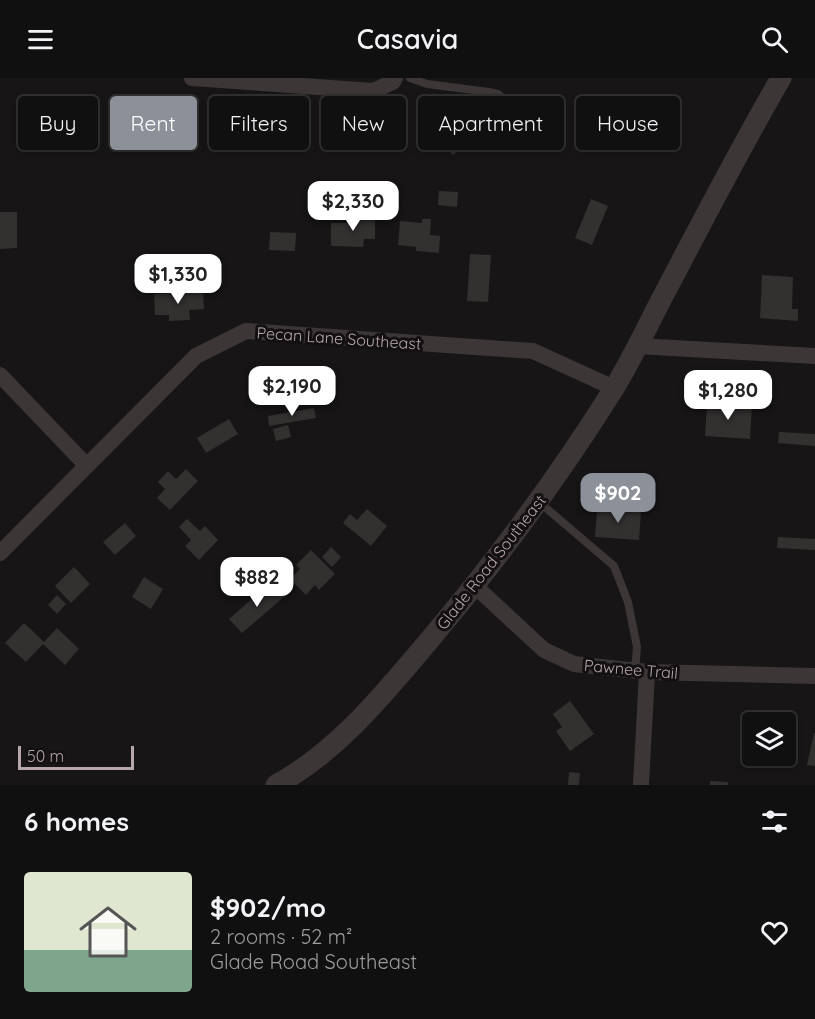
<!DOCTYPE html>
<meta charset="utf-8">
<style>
:root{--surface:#111010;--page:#1e1e1e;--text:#f1f3f6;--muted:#9c9d9f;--line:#303030;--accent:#8c9099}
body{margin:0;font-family:Quicksand,sans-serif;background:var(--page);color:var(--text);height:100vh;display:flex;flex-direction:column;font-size:22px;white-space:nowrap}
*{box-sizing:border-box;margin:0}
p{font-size:20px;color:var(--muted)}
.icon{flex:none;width:33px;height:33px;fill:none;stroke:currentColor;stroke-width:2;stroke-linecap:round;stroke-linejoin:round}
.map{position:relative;height:707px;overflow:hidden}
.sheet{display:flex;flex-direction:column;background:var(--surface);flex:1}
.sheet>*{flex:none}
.top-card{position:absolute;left:18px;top:18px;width:780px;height:54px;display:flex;gap:12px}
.fabs{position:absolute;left:742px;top:634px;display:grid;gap:12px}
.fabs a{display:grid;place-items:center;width:54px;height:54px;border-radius:6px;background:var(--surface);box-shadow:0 3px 9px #0003,0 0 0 2px var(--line);font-size:30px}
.scale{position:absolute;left:18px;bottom:15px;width:116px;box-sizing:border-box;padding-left:6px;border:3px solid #b7a6ac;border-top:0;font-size:16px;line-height:21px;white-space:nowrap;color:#b7a6ac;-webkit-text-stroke:4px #121010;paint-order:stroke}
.price{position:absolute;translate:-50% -51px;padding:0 14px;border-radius:12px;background:#fff;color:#222;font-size:20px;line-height:39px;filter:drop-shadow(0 2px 3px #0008)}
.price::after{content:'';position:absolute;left:50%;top:36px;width:18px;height:14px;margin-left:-9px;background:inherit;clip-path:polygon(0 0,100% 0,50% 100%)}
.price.selected{background:var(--accent);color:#fff}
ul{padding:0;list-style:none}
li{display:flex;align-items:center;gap:18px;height:150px;padding:0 24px}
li+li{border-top:2px solid var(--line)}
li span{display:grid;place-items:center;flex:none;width:168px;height:120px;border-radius:6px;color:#555}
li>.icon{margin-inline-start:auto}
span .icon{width:72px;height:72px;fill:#fffc;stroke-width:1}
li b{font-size:26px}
h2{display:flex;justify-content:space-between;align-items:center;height:72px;padding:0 24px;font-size:26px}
.tag{padding:0 21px;border-radius:6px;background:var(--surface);box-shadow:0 3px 9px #0003,0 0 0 2px var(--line);font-size:21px;line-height:54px}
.tag.selected{background:var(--accent);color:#fff}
header{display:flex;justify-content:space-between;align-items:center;height:78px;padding:0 24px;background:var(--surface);font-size:27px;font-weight:600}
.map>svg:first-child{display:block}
</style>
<header><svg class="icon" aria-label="menu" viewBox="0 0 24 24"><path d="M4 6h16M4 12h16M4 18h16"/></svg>Casavia<svg class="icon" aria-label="search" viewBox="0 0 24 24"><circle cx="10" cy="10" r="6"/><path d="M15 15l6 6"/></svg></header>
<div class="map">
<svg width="815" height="707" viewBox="0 0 815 707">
<rect width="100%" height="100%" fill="#171515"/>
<path fill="#333030" d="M71 20 79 52 69 55 61 23Z
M528 24 565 40 557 58 520 43Z
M364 35 377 57 368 63 355 40Z
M439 38 464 66 453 77 439 61 432 66 421 54Z
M439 113 458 114 457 129 438 127Z
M591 121 608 128 592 167 575 160Z
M0 134H17V170L0 171Z
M348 140H375V161H364L363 169 331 168V145H348Z
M422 141H431L430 157 440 158 439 175 416 173V169L398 167 400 143 422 145Z
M270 154 296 155 295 173 269 172Z
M470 176 491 177 488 224 467 223Z
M762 197 793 199 792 231H798V243L760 240Z
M203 213 204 231 189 232 190 242 169 243V237H155L154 216Z
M707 326 752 329 750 361 705 358Z
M314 330 316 340 269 348 268 338Z
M229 341 238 356 206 375 197 360Z
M288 347 291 359 276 363 273 351Z
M779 354 815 356V368L778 365Z
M186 391 198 403 170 432 157 420 165 411 158 404 168 393 176 401Z
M367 431 387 448 371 468 343 445 350 436 357 442Z
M597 431 641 434 639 462 595 459Z
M187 441 200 453 205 448 218 462 199 482 185 468 191 462 179 449Z
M125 445 136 458 115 477 103 464Z
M778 459 815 461V472L777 470Z
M331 469 341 479 332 489 322 479Z
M311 472 335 496 319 512 315 507 306 517 290 501 300 491 296 487Z
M74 489 90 506 71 525 55 508Z
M144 499 163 511 151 531 132 519Z
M275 506 285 518 242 555 229 541 261 513 264 516Z
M57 517 66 526 57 536 48 527Z
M24 545 44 564 57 550 79 571 65 587 43 566 26 584 5 565Z
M570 623 594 656 570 673 556 653 562 649 553 636Z
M814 655H815V688L807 687Z
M569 694 580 695 579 707H568Z
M710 703 728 704V707H710Z"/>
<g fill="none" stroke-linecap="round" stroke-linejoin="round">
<path stroke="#3c3637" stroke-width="8" d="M410 0 427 6 489 14 498 16 509 25
M539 424 614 488 628 524 637 569 635 593"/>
<path stroke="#3c3637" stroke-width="16" d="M192 0 373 13 393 4 395 0
M637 268 815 278
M0 297 86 387
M0 475 196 278 246 253 533 273 614 310
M475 508 544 572 574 586 647 594 815 598
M641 707 647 594"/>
<path stroke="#3c3637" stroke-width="21" d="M276 707C337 674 383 617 427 565 495 485 557 401 613 312 631 283 646 251 662 220 701 146 739 72 781 0"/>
</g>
<g text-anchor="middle" stroke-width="6" stroke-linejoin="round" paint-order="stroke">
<g font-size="16" fill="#b7a6ac" stroke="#121010">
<text transform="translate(339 260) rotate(4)" y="6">Pecan Lane Southeast</text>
<text transform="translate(491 484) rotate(-52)" y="6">Glade Road Southeast</text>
<text transform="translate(631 591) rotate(5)" y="6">Pawnee Trail</text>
</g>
</g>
</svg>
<div class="fabs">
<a><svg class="icon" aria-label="layers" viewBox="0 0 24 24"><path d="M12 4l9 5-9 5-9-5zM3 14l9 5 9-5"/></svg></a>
</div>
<div class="scale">50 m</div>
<b class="price" style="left:353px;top:154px">$2,330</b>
<b class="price" style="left:178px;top:227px">$1,330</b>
<b class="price" style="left:292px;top:339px">$2,190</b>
<b class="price" style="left:728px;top:343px">$1,280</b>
<b class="price selected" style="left:618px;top:446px">$902</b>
<b class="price" style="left:257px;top:530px">$882</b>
<div class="top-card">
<a class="tag">Buy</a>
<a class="tag selected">Rent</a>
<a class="tag">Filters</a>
<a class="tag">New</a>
<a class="tag">Apartment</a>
<a class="tag">House</a>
</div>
</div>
<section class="sheet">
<h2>6 homes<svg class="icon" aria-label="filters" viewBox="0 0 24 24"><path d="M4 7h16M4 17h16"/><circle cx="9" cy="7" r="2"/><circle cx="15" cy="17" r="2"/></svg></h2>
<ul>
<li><span style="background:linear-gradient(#dfe7d0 65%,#7fa58c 0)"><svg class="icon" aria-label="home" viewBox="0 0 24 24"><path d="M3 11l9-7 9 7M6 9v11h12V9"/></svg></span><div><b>$902/mo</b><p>2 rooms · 52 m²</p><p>Glade Road Southeast</p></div><svg class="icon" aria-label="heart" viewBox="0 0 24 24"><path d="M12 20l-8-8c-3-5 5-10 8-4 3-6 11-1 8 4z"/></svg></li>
</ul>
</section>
